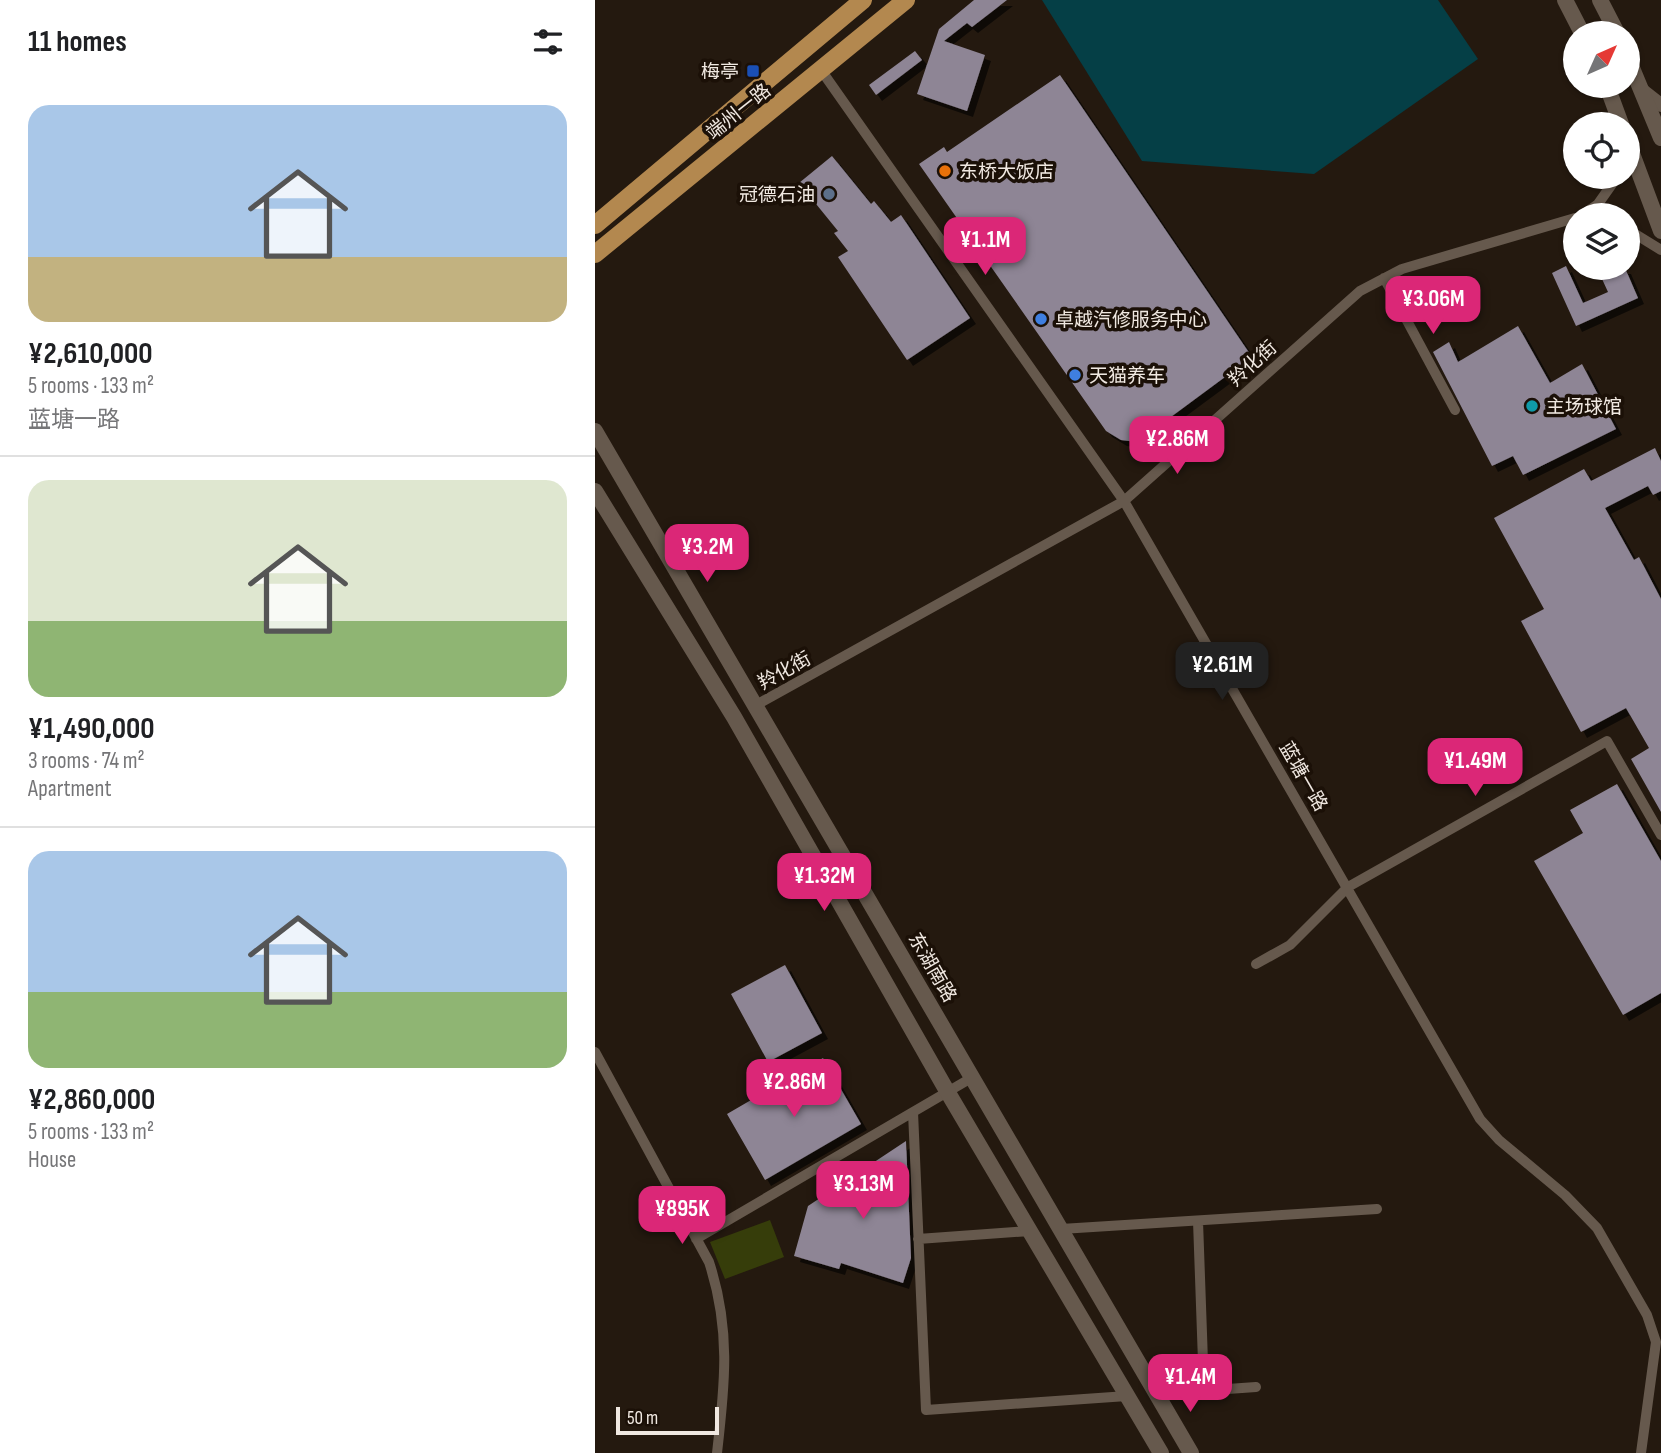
<!DOCTYPE html>
<meta charset="utf-8">
<style>
:root{--surface:#fff;--page:#f2f2f2;--text:#202124;--muted:#757577;--line:#e0e0e0;--accent:#db2777}
body{margin:0;font-family:"Sofia Sans Condensed","Noto Sans SC",sans-serif;background:var(--page);color:var(--text);height:100vh;display:flex;flex-direction:column;font-size:26px;white-space:nowrap}
*{box-sizing:border-box;margin:0}
p{font-size:23px;color:var(--muted)}
.icon{flex:none;width:38px;height:38px;fill:none;stroke:currentColor;stroke-width:2;stroke-linecap:round;stroke-linejoin:round}
.map{position:relative;flex:1;overflow:hidden}
.details{display:flex;flex-direction:column;background:var(--surface);width:595px}
.details>*{flex:none}
.needle{width:46px;rotate:45deg}
.controls{position:absolute;left:968px;top:21px;display:grid;gap:14px}
.controls a{display:grid;place-items:center;width:77px;height:77px;border-radius:50%;background:var(--surface);box-shadow:0 2px 5px #0004;font-size:35px}
.scale{position:absolute;left:21px;bottom:18px;width:103px;box-sizing:border-box;padding-left:7px;border:4px solid #f0e8e1;border-top:0;font-size:19px;line-height:24px;white-space:nowrap;color:#f0e8e1;-webkit-text-stroke:5px #1b1007;paint-order:stroke}
.price{position:absolute;translate:-50% -60px;padding:0 16px;border-radius:14px;background:var(--accent);color:#fff;font-size:23px;line-height:46px;filter:drop-shadow(0 2px 4px #0008)}
.price::after{content:'';position:absolute;left:50%;top:42px;width:21px;height:16px;margin-left:-10px;background:inherit;clip-path:polygon(0 0,100% 0,50% 100%)}
.price.selected{background:#222;color:#fff}
ul{padding:0;list-style:none}
li{display:grid;align-content:center;gap:14px;height:371px;padding:0 28px}
li+li{border-top:2px solid var(--line)}
li span{display:grid;place-items:center;height:217px;border-radius:21px;color:#555}
li>.icon{margin-inline-start:auto}
span .icon{width:126px;height:126px;fill:#fffc;stroke-width:1}
li b{font-size:30px}
h2{display:flex;justify-content:space-between;align-items:center;height:84px;padding:0 28px;font-size:30px}
main{display:flex;flex:1;min-height:0}
.map>svg:first-child{display:block}
</style>
<main>
<section class="details">
<h2>11 homes<svg class="icon" aria-label="filters" viewBox="0 0 24 24"><path d="M4 7h16M4 17h16"/><circle cx="9" cy="7" r="2"/><circle cx="15" cy="17" r="2"/></svg></h2>
<ul>
<li><span style="background:linear-gradient(#a9c7e8 70%,#c2b280 0)"><svg class="icon" aria-label="home" viewBox="0 0 24 24"><path d="M3 11l9-7 9 7M6 9v11h12V9"/></svg></span><div><b>¥2,610,000</b><p>5 rooms · 133 m²</p><p>蓝塘一路</p></div></li>
<li><span style="background:linear-gradient(#dfe7d0 65%,#8fb573 0)"><svg class="icon" aria-label="home" viewBox="0 0 24 24"><path d="M3 11l9-7 9 7M6 9v11h12V9"/></svg></span><div><b>¥1,490,000</b><p>3 rooms · 74 m²</p><p>Apartment</p></div></li>
<li><span style="background:linear-gradient(#a9c7e8 65%,#8fb573 0)"><svg class="icon" aria-label="home" viewBox="0 0 24 24"><path d="M3 11l9-7 9 7M6 9v11h12V9"/></svg></span><div><b>¥2,860,000</b><p>5 rooms · 133 m²</p><p>House</p></div></li>
</ul>
</section>
<div class="map">
<svg width="1066" height="1453" viewBox="0 0 1066 1453">
<defs>
<filter id="shadow"><feDropShadow dx="6" dy="6" stdDeviation="0" flood-color="#0009"/></filter>
</defs>
<rect width="100%" height="100%" fill="#24190f"/>
<path fill="#363d0a" d="M175 1220 189 1257 130 1279 115 1242Z"/>
<path fill="#053f46" d="M447 0H843L883 59 719 174 547 161Z"/>
<path fill="#8e8595" filter="url(#shadow)" d="M379 0H412L377 27 372 23 349 41 390 55 372 111 322 94 344 29Z
M320 51 327 60 281 95 274 85Z
M465 75 657 357 542 442 526 440 511 431 324 164 349 147 352 152Z
M237 156 276 204 279 201 296 222 306 215 375 318 312 360 243 257 253 251 239 233 243 231 204 183Z
M971 266 988 303 1013 292 1002 268H1030L1043 298 981 326 957 273Z
M923 326 955 383 987 364 1021 429 928 475 918 456 897 466 838 352 854 342 863 362Z
M1060 448 1066 461V491L1058 495 1053 486 1010 508 1039 560 1044 557 1066 599V812L1036 759 1054 748 1031 708 986 732 926 621 949 609 899 518 989 469 996 481Z
M1022 784 1066 861V993L1028 1015 939 861 988 833 975 810Z
M190 965 227 1033 173 1062 136 994Z
M228 1058 266 1124 170 1180 132 1114Z
M311 1141 316 1258 308 1283 246 1263 244 1269 199 1256 213 1206Z"/>
<g fill="none" stroke-linecap="round" stroke-linejoin="round">
<path stroke="#66594d" stroke-width="10" d="M226 70 529 501 885 1119 904 1140 970 1195 1002 1228 1052 1315 1061 1342 1046 1453
M987 215 1003 204 1022 177
M1032 229 1066 250
M789 278 860 410
M161 705 529 501 765 291 807 269 980 218
M661 964 695 945 753 887 1012 741 1066 835
M0 1052 114 1262C136 1329 130 1384 122 1453
M378 1077 318 1112 331 1410 532 1396
M603 1221 609 1390
M466 1229 782 1209
M101 1239 318 1112
M323 1239 435 1231
M562 1394 661 1387"/>
<path stroke="#66594d" stroke-width="14" d="M1048 91 1066 105"/>
<path stroke="#66594d" stroke-width="16" d="M970 0 987 33
M1005 0 1022 33
M1032 56 1066 138
M1012 86 1026 124
M1032 140 1066 231
M0 431 596 1453
M0 491 139 717 352 1091 566 1453"/>
<path stroke="#b3884f" stroke-width="18" d="M0 225 268 0
M0 254 311 0"/>
</g>
<rect fill="#1a4fb4" stroke="#1b1007" stroke-width="2.5" x="151" y="64" width="14" height="14" rx="3.5"/>
<circle fill="#e8710a" stroke="#1b1007" stroke-width="2.5" cx="350" cy="171" r="7"/>
<circle fill="#5c6f8a" stroke="#1b1007" stroke-width="2.5" cx="234" cy="194" r="7"/>
<g fill="#3f7fe0" stroke="#1b1007" stroke-width="2.5">
<circle cx="446" cy="319" r="7"/>
<circle cx="480" cy="375" r="7"/>
</g>
<circle fill="#0f9aa8" stroke="#1b1007" stroke-width="2.5" cx="937" cy="406" r="7"/>
<g text-anchor="middle" stroke-width="7" stroke-linejoin="round" paint-order="stroke">
<g font-size="19" fill="#f0e8e1" stroke="#1b1007" text-anchor="start">
<text x="144" y="78" text-anchor="end">梅亭</text>
<text x="364" y="178">东桥大饭店</text>
<text x="220" y="201" text-anchor="end">冠德石油</text>
<text x="460" y="326">卓越汽修服务中心</text>
<text x="494" y="382">天猫养车</text>
<text x="951" y="413">主场球馆</text>
</g>
<g font-size="19" fill="#f0e8e1" stroke="#1b1007">
<text transform="translate(143 111) rotate(-39)" y="7">端州一路</text>
<text transform="translate(657 363) rotate(-42)" y="7">羚化街</text>
<text transform="translate(189 670) rotate(-29)" y="7">羚化街</text>
<text transform="translate(709 776) rotate(60)" y="7">蓝塘一路</text>
<text transform="translate(338 967) rotate(60)" y="7">东湖南路</text>
</g>
</g>
</svg>
<div class="controls">
<a><svg class="needle" viewBox="-14 -14 28 28"><path d="M0-13l5 13h-10z" fill="#e53935"/><path d="M0 13l5-13h-10z" fill="#757577"/></svg></a>
<a><svg class="icon" aria-label="locate" viewBox="0 0 24 24"><circle cx="12" cy="12" r="6"/><path d="M12 2v4M12 18v4M2 12h4M18 12h4"/></svg></a>
<a><svg class="icon" aria-label="layers" viewBox="0 0 24 24"><path d="M12 4l9 5-9 5-9-5zM3 14l9 5 9-5"/></svg></a>
</div>
<div class="scale">50 m</div>
<b class="price" style="left:390px;top:277px">¥1.1M</b>
<b class="price" style="left:838px;top:336px">¥3.06M</b>
<b class="price" style="left:582px;top:476px">¥2.86M</b>
<b class="price" style="left:112px;top:584px">¥3.2M</b>
<b class="price selected" style="left:627px;top:702px">¥2.61M</b>
<b class="price" style="left:880px;top:798px">¥1.49M</b>
<b class="price" style="left:229px;top:913px">¥1.32M</b>
<b class="price" style="left:199px;top:1119px">¥2.86M</b>
<b class="price" style="left:268px;top:1221px">¥3.13M</b>
<b class="price" style="left:87px;top:1246px">¥895K</b>
<b class="price" style="left:595px;top:1414px">¥1.4M</b>
</div>
</main>
